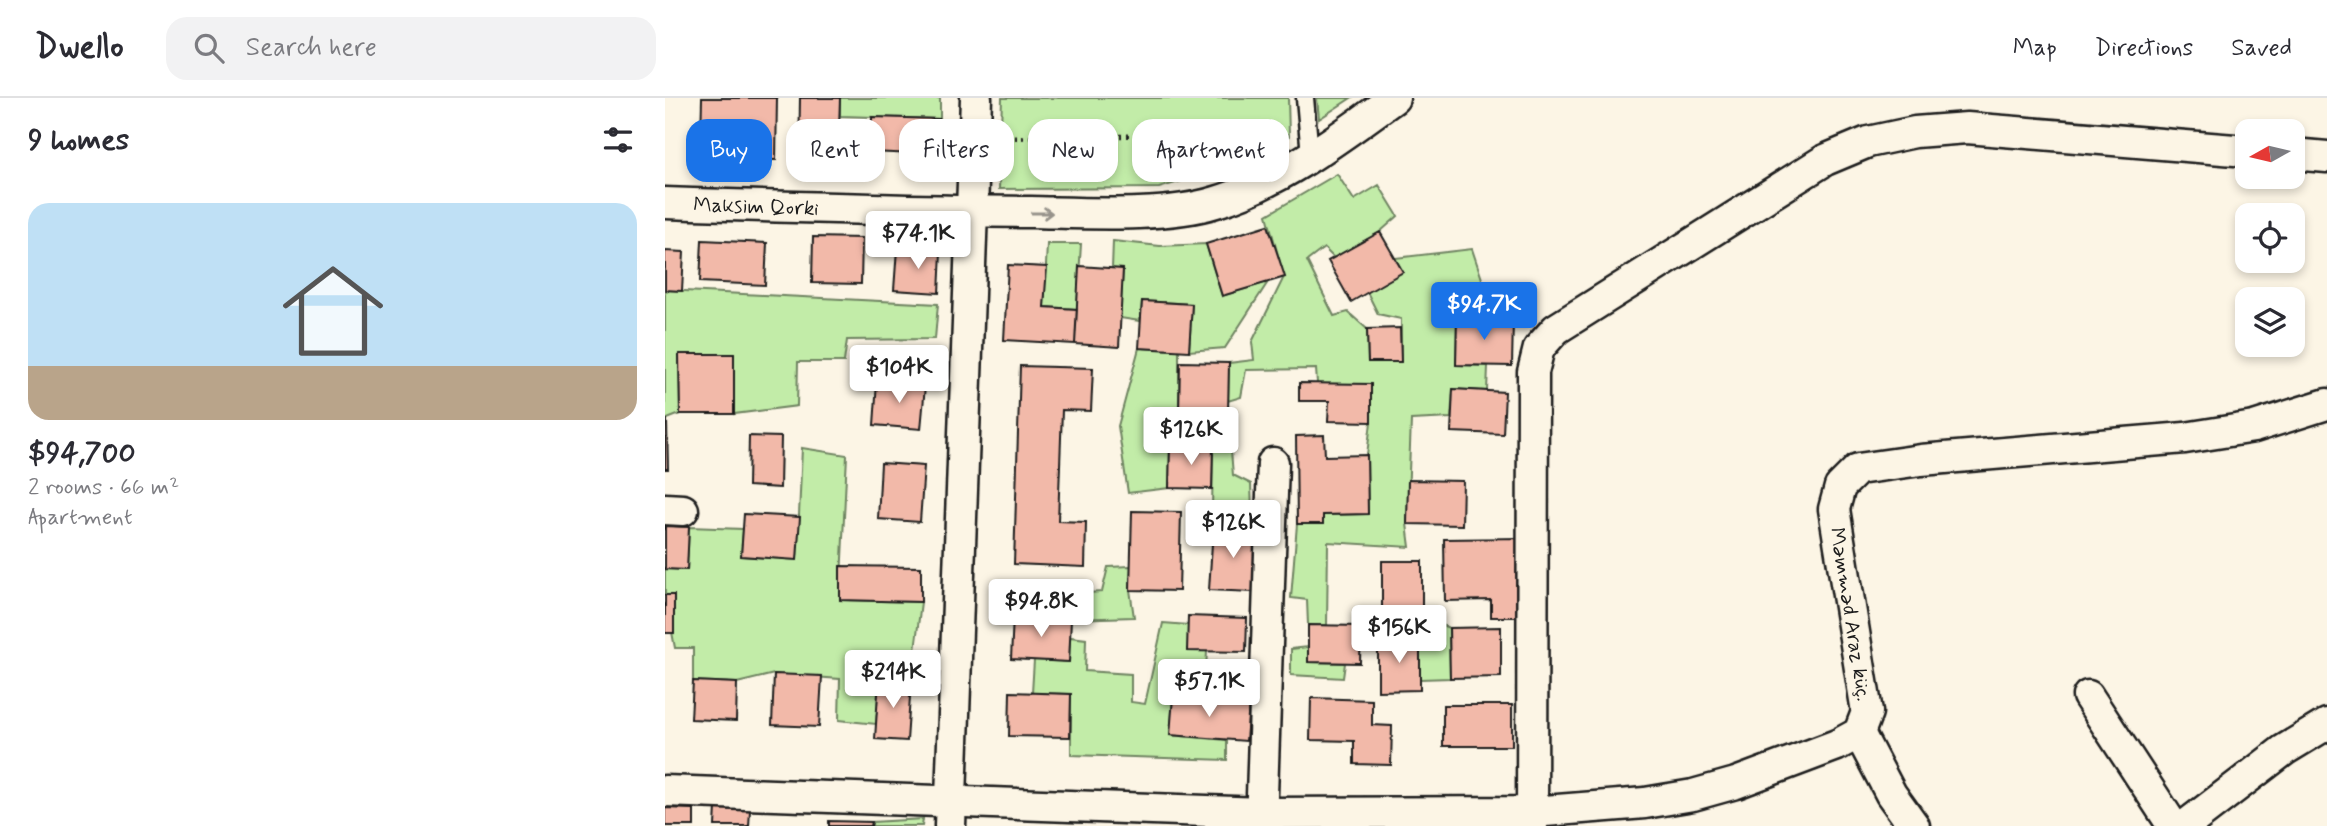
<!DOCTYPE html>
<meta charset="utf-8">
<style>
:root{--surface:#fff;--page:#f2f2f3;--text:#2b2b33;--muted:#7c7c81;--line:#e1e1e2;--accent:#1a73e8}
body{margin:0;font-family:Mynerve,sans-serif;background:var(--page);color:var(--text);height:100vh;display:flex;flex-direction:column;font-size:26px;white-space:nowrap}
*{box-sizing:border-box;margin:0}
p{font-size:23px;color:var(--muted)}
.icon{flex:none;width:38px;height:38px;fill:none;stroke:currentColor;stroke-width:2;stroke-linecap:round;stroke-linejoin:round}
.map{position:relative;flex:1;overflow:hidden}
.details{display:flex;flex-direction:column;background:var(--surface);width:665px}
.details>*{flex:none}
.hud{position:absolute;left:21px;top:21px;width:665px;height:63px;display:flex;gap:14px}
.needle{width:46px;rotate:262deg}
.fabs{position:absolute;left:1570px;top:21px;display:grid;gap:14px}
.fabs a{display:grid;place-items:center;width:70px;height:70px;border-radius:14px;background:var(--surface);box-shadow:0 4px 10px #0003;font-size:35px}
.price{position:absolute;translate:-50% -60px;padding:0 16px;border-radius:7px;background:#fff;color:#222;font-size:23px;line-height:46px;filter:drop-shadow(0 2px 4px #0008)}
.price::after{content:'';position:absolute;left:50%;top:42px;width:21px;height:16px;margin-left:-10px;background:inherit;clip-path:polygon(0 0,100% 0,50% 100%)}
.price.current{background:var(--accent);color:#fff}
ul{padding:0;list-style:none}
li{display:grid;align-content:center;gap:14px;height:371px;padding:0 28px}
li span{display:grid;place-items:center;height:217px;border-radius:21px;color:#555}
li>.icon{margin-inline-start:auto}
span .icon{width:126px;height:126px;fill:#fffc;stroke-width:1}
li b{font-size:30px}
h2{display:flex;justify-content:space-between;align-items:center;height:84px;padding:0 28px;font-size:30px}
.chip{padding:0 24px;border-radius:21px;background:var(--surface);box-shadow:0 4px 10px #0003;font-size:24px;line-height:63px}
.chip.current{background:var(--accent);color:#fff}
header{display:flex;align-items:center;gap:42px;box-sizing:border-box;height:98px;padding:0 35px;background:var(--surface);border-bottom:2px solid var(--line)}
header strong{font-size:33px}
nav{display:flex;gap:38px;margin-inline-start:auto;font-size:24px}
.search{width:490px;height:63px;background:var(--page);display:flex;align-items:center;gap:18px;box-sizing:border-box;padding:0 24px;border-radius:21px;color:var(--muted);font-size:26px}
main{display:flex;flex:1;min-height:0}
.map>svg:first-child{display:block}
</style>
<header>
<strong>Dwello</strong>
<div class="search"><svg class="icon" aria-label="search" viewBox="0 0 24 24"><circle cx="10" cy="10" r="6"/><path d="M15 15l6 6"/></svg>Search here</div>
<nav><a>Map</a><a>Directions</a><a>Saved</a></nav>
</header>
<main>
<section class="details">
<h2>9 homes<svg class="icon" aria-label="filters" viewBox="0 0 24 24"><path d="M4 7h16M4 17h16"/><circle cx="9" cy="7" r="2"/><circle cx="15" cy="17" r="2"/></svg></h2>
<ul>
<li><span style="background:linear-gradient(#bfe0f5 75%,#b9a48a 0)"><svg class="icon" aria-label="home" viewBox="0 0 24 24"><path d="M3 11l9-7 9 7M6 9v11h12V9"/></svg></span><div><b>$94,700</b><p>2 rooms · 66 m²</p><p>Apartment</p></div></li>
</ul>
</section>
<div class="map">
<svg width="1662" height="728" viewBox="0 0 1662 728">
<rect width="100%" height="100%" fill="#fcf5e5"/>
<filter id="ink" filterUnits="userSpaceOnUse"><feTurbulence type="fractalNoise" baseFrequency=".0143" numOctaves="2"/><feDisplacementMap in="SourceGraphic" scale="14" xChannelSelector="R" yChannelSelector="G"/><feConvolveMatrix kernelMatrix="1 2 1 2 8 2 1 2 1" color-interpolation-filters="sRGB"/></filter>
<g filter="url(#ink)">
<path fill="#c2eca8" stroke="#6f8462" stroke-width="2" d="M175 0H275V21L175 18Z
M337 0H623L624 38 592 60 494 90 334 91Z
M652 0H686L654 21Z
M672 76 689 102 714 87 733 118 715 134 669 160 659 150 642 163 669 218 683 214 702 231 703 264 736 263V221L713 216 702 194 738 174 730 160 807 151 830 220 792 219 791 267 823 268 822 293 788 291 786 320 746 322 742 426 745 449 663 444 662 527H643L642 502 626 500 632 426H658V417L703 416 702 357 706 324 652 285 651 271 581 272 576 299 563 303 564 265 589 262 587 244 619 179 602 117Z
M448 143 495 148 541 146 557 198 603 184 560 250 524 253 527 206 477 203 475 223 455 220 458 172 447 171Z
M382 146H416L412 211 379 209Z
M0 192 273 206 270 241 182 242 179 264H133L132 308 69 316V256H14L15 316 0 322Z
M474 250 514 252V315L505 347 504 390 463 395 453 328Z
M541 315 563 316 568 377 586 386 587 414 547 416 548 348 525 347Z
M137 350 182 357 175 502 256 504 246 584 214 582 211 626 174 622 175 581 109 576 72 585 28 583V550H10L0 497V471L22 472 24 429 78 431 76 458 132 462Z
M466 468 465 492 469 519 406 521V496L437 494 443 469Z
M717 519H757L784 530 785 580 755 581V542H713Z
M498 525 523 527 542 553 541 571 510 578 505 637 562 642V662L406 657V596L367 595 369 562 404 564 405 539 421 541 420 573 466 576V604L480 606Z
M643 549V564L680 565 678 580 626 577V551Z
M258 721 257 728H206L207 724Z"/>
<path fill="#f2b9a9" stroke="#1c1c1c" stroke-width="2" d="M37 0H112L111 62 62 61V42L36 41Z
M135 0H175L173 62 134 61Z
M207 19 275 21 273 57 206 54Z
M603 127 620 179 557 198 541 146Z
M715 134 738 174 686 204 663 163Z
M148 139 197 140 196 186 147 185Z
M37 142 102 145 100 187 35 184Z
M232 151 276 154 274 195 229 192Z
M0 153 19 154 17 193 0 192Z
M343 167 382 169 379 209 412 211 410 246 339 242Z
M414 168 458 171 454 249 410 246Z
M477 203 527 206 524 253 474 250Z
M792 219 848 221 847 268 791 267Z
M735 230 736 264H703L702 231Z
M14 256H69V316H15Z
M515 264 564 265 563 316 514 315Z
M355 268 428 270 426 313 397 312 393 423 421 424 420 469 349 466Z
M212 284 260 288 256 331 209 327Z
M634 285 706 286V324L663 323 664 303H634Z
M788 291 840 294 838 336 786 334Z
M0 322H2L3 371H0Z
M659 337 660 358 702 357 703 416 658 417V426H632L631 338Z
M84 338 116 339 115 390 83 388Z
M505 347 548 348 547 391 504 390Z
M216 365 259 368 255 424 213 421Z
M743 382 798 383 797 427 742 426Z
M467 413 516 414 514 493 465 492Z
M79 416 135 419 132 462 76 458Z
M0 428 24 429 22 472 0 471Z
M548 430 591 433 588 494 544 492Z
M859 440 860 519H826V502L780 503 779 441Z
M717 463H757V519H717Z
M175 468 256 469V504L175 502Z
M0 497H9V535H0Z
M348 518 406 521 404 564 346 561Z
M523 518 582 520 581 554 522 553Z
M643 527 696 528 695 565 643 564Z
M836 529V579L785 580 784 530Z
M713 542H755V592L713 593Z
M109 576 157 578 154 629 107 627Z
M214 581 246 584 242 643 210 641Z
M28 583 72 585 71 623 26 621Z
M345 594 406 596 405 639 344 638Z
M508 599 584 605 581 643 505 637Z
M646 600 707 602V627L727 628 726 667 689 666V643L645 642Z
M778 607H847V648H778Z
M51 709 85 712 84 728H50Z
M0 710 29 711V728H0Z
M164 723 207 724 206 728H164Z"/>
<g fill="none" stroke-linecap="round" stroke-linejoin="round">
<defs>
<path id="service" d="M640 0 645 57"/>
<g id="minor">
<path d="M1628 56 1662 59"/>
<path id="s1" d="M0 105C122 109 244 113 366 114 420 115 500 120 551 104 613 86 677 38 729 0"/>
<path d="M0 411 18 412"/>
<path d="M1423 598 1508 728"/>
<path d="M1194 635 1226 696 1249 728"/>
<path d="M0 693 597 715 867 714 980 705 1028 697 1071 685 1172 647 1194 635 1202 614 1169 411 1175 389 1193 371 1256 362 1520 340 1589 329 1662 306"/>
<path d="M285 728 311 0"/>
<path d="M596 728 608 365"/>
<path d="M867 728 868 274 874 250 891 231 1160 62 1203 44 1250 34 1302 30 1582 53"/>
<path d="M1520 728 1619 652 1662 626"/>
</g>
</defs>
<use href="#service" stroke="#1c1c1c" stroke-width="21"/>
<use href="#minor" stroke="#1c1c1c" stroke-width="35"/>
<path stroke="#1c1c1c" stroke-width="4.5" stroke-dasharray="2 5" stroke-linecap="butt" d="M336 40 568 36 603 52"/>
<use href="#service" stroke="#fcf5e5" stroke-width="16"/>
<use href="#minor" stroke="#fcf5e5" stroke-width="30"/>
</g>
<defs><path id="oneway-shaft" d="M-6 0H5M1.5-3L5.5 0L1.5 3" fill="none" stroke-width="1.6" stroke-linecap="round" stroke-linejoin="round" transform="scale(1.75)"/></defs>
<use stroke="#97938b" href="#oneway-shaft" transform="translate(377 115)"/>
</g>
<g text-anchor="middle" stroke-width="5" stroke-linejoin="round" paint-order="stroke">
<g font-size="21" fill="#1c1c1c" stroke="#fcf5e5">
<text dy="7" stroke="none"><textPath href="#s1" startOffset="91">Maksim Qorki</textPath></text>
<text transform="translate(1186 516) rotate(81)" y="7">Məmməd Araz küç.</text>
</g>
</g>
</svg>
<div class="fabs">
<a><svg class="needle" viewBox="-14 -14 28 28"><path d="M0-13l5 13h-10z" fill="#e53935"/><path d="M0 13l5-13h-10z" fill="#7c7c81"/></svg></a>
<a><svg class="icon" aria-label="locate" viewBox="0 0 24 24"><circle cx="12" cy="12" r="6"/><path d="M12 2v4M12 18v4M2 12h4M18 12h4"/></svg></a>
<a><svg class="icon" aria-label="layers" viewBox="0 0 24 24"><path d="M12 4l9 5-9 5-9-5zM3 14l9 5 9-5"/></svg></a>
</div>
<b class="price" style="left:253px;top:173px">$74.1K</b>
<b class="price current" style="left:819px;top:244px">$94.7K</b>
<b class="price" style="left:234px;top:307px">$104K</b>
<b class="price" style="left:526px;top:369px">$126K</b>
<b class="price" style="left:568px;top:462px">$126K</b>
<b class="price" style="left:376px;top:541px">$94.8K</b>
<b class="price" style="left:734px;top:567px">$156K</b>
<b class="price" style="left:228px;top:612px">$214K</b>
<b class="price" style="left:544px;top:621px">$57.1K</b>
<div class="hud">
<a class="chip current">Buy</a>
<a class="chip">Rent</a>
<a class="chip">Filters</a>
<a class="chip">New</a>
<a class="chip">Apartment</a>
</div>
</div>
</main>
